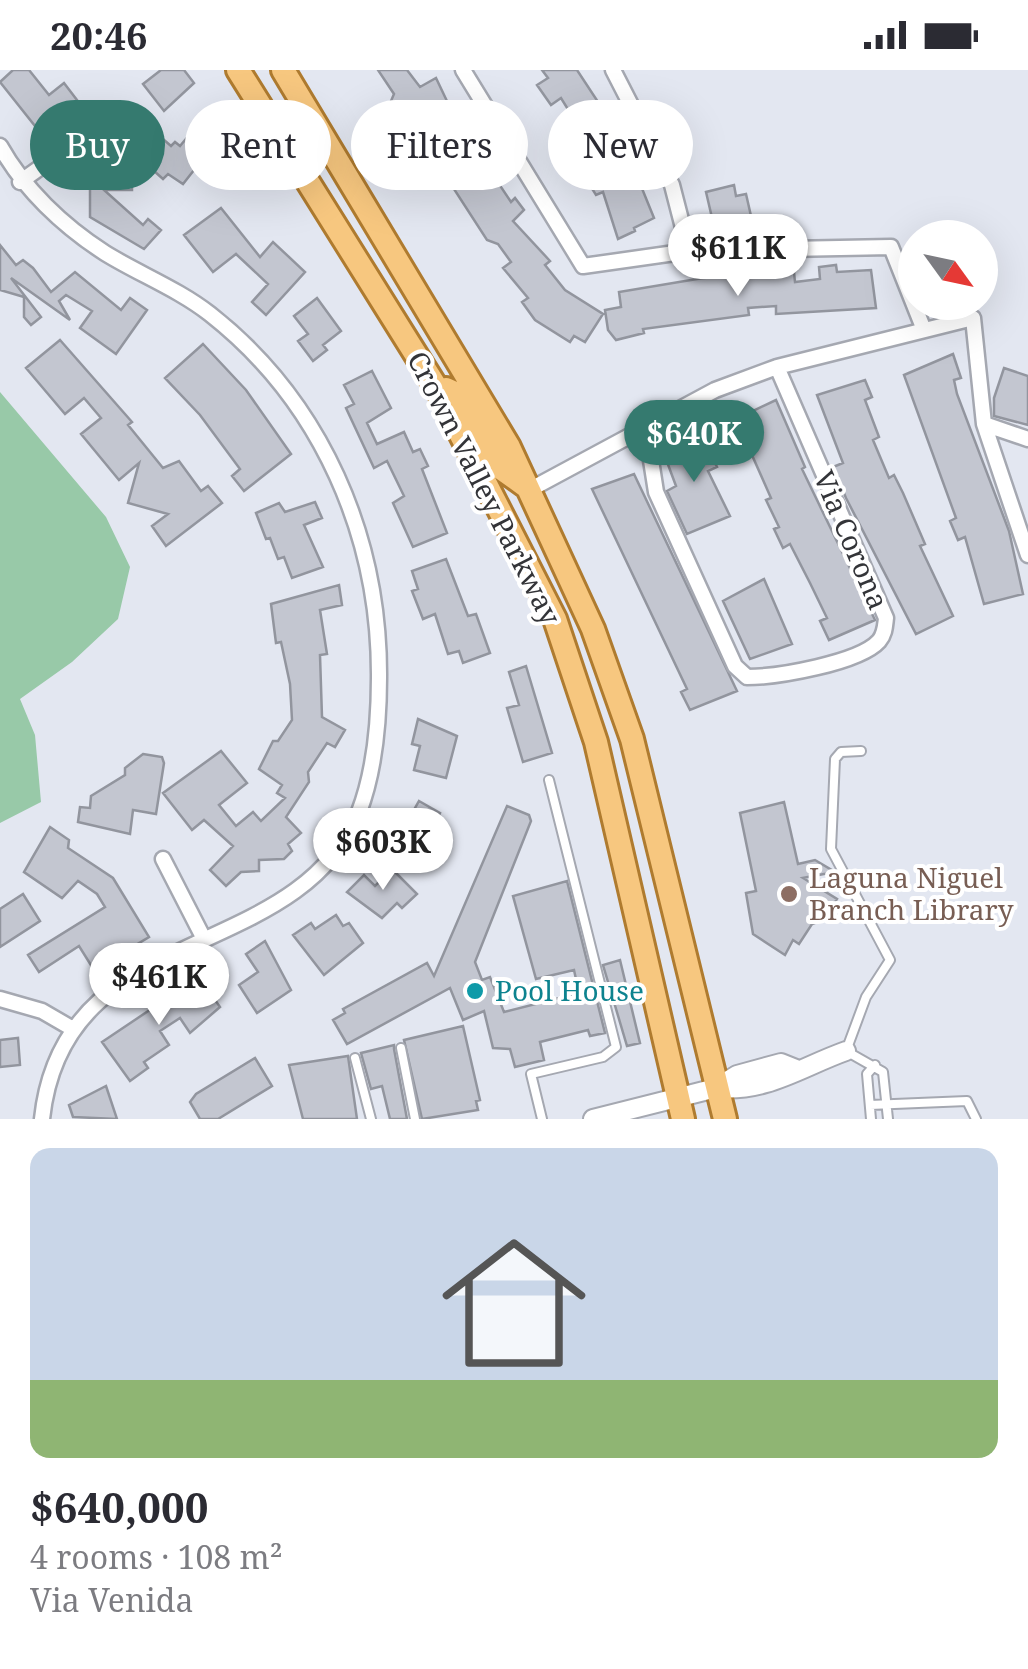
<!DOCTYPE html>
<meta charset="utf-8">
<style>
:root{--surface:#fff;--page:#f7f7f7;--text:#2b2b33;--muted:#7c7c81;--line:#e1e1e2;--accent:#357a6f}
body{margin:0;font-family:"Noto Serif",serif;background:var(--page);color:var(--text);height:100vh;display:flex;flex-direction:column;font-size:38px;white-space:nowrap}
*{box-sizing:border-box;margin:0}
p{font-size:32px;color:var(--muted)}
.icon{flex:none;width:55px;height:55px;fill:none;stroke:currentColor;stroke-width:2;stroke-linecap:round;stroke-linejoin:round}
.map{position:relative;height:1049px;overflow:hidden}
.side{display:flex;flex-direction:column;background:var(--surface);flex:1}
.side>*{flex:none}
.banner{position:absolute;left:30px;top:30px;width:970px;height:90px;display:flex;gap:20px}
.needle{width:65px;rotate:123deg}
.fabs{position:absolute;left:898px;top:150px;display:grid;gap:20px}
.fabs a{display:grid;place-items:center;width:100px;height:100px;border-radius:50%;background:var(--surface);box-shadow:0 10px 40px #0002;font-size:50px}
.price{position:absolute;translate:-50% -85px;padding:0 22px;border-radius:35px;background:#fff;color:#222;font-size:32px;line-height:65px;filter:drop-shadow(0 2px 5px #0008)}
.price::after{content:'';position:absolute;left:50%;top:60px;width:30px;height:22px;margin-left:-15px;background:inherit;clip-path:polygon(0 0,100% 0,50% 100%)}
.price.active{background:var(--accent);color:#fff}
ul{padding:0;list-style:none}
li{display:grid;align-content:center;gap:20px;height:530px;padding:0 30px}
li+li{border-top:2px solid var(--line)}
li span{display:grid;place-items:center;height:310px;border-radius:20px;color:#555}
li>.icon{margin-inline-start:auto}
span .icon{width:180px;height:180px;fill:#fffc;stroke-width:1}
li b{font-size:42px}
.tag{padding:0 35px;border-radius:45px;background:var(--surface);box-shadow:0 10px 40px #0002;font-size:35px;line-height:90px}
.tag.active{background:var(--accent);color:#fff}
.status{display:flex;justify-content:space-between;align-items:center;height:70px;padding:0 50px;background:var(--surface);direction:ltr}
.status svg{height:28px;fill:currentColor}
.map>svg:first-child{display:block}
</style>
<div class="status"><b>20:46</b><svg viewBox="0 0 49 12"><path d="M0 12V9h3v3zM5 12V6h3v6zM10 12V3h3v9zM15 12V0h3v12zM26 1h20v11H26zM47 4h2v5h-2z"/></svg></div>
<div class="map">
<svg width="1028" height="1049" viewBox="0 0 1028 1049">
<rect width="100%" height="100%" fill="#e3e7f1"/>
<path fill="#98c9a8" d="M0 322 106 447 130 497 118 549 72 592 20 629 35 665 41 732 0 753Z"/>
<path fill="#c3c6d0" stroke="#92959e" stroke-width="2.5" d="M13 0H29L49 25 64 13 80 34 39 61 0 12Z
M161 0H184L194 13 164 41 143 14Z
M378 0H407L420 17 436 8 455 48 511 132 515 128 524 140 513 151 550 191 545 195 565 220 603 244 585 272 574 266 570 272 535 250 522 232 528 228 503 198 511 192 498 174 487 170 399 34 388 38 394 24Z
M542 0H577L606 44 609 52 595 64 610 96 630 89 654 148 634 158 635 161 618 169 603 122 596 125 581 101 586 90 565 54 574 49 561 28 551 35 537 15 548 8Z
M190 64 209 81 183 114 168 104 163 109 144 92 163 69 171 76 175 72 180 76Z
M98 95H132V120H104L143 155 148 149 161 160 144 179 90 147V107L98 114Z
M734 115 736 126 746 124 751 146 713 152 706 122Z
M221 138 260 187 273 172 305 202 266 245 252 232 268 214 236 184 213 202 184 165Z
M0 175 16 195 23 190 33 198 51 222 75 202 121 240 130 228 147 240 116 284 80 258 92 241 66 225 59 231 70 250 11 208 41 247 31 255 24 247V227L0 220Z
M836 195 837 202 871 200 876 238 776 244V236L748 238 749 245 643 259 644 263 616 270 608 260 605 240 621 237 619 222 703 208 794 202 795 212 820 209 819 197Z
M317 228 341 261 323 275 327 280 313 291 298 271 308 264 294 246Z
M60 270 132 352 128 355 163 398 179 391 201 421 208 416 222 433 166 476 152 456 168 444 128 433 139 393 119 410 81 364 101 348 84 328 65 344 26 298Z
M203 274 246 320 291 384 244 421 232 406 240 399 200 345 165 308Z
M953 284 961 308 954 310 957 324 1009 461 1023 524 984 534 965 467 958 470 950 451 956 448 904 305Z
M1004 298 1028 306V355L994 346V328Z
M372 301 391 338 367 353 377 374 404 362 413 382 420 379 428 396 422 399 447 463 413 477 393 433 404 426 387 391 374 398 346 338 354 334 344 315Z
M865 310 872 327 865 330 879 367 873 370 889 408 894 405 903 423 925 474 920 476 953 546 916 564 846 428 833 397 843 393 817 325Z
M776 330 805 397 802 399 875 550 829 570 820 551 827 548 810 513 790 474 783 478 774 459 779 457 766 430 771 428 736 349Z
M699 363 717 397 708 401 730 446 687 464 667 421 676 416 663 381Z
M634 404 737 621 690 640 681 622 687 619 592 419Z
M315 432 322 448 304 455 323 497 292 508 284 487 278 489 270 468 266 469 256 443 279 433 285 442Z
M446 489 468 546 476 544 490 583 463 593 459 581 448 584 435 544 423 549 412 521 418 519 412 501Z
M764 509 792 574 750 589 723 531Z
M339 515 342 535 320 540 327 584 320 585 322 647 345 660 335 677 327 673 308 702 309 712 286 747 301 763 288 774 292 781 284 789 259 790V801L241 802 226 816 210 800 233 776 204 750 192 760 163 723 221 681 247 713 219 735 236 756 253 742 261 751 285 728 277 723 282 715 259 699 273 671H278L292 650 290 614 281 572 276 573 271 534Z
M526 596 552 683 523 692 507 638 519 635 509 602Z
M418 649 457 666 446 708 414 700 420 676 412 674Z
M143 684 162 687 164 693 156 744 133 740 130 764 78 752 80 737 90 738 91 726 125 705V698Z
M419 731 440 743 422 782 393 766 406 742 411 745Z
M784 732 798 794 815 790 835 802 803 808 837 829 830 840 821 842 823 850 812 854 799 874 793 870 785 885 753 864 746 823 756 821 740 743Z
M507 736 529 745 531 751 475 892 482 910 490 907 504 942 579 923 574 900 536 909 513 826 567 811 605 963 590 966 588 960 540 972 544 990 515 997 510 979 493 978 484 941 463 950 450 918 347 974 333 950 345 943 343 939 427 893 434 906Z
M50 757 69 770 68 778 113 808 149 867 94 900 79 876 39 902 28 885 105 837 97 824 78 811 62 828 24 802Z
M392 799 417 824 402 838 397 833 382 848 347 822 364 805 375 816Z
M23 824 40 851 0 877V839Z
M336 845 343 856 349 853 363 873 324 905 293 865 311 853 315 859Z
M265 871 291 920 257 943 239 915 258 902 246 884Z
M620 890 640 973 627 976 603 895Z
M190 913 195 920 204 914 220 937 190 963 180 948 160 961 169 975 144 992 148 998 130 1011 102 972Z
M463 956 480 1030 476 1031 478 1040 422 1049 404 970Z
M18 968 20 995 0 997V970Z
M394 975V979L407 1049H390L382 1016 371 1019 361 983Z
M348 986 357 1049H303L289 995Z
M255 988 272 1016 218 1049H200L190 1032 196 1024Z
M106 1016 117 1049 73 1047 69 1035Z"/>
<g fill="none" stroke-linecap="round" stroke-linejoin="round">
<defs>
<path id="service" d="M861 681 841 682 835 689 831 779 890 890 866 927 846 981 883 1002 888 1049
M401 978 415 1049
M355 988 371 1049
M870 1035 967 1031 976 1049
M542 1049 531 1004 603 987 616 977 549 710
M871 1049 867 1004 875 995"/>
<path id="minor" d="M463 0 583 196 689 181 891 177 924 260
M613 0 672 115 689 181
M0 76C24 119 63 156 105 183 139 204 178 219 210 244 322 332 380 467 379 608 379 652 375 700 359 742 296 897 63 849 42 1049
M20 112 87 64 121 53
M984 354 1028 369
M640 363 650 384 656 422 735 596 747 607C777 607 859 593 879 571 885 564 885 556 886 548L777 297
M531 419 715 320 777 297 973 248 984 354 1028 485
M163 789 204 869
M0 929 42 941 73 959"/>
<path id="tertiary" d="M716 1018C766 1023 801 997 846 981
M593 1049 716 1018 737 1005 781 993 796 999"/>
<path id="primary" d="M238 0 438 320 555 549 596 672 683 1049
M283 0 509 377 593 559 632 669 725 1049
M446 319 457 324 502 399 527 417"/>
</defs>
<use href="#service" stroke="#a5a8b1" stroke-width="12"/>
<use href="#minor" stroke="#a5a8b1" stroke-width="19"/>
<use href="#tertiary" stroke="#a5a8b1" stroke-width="22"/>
<use href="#primary" stroke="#af7b2f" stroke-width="28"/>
<use href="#service" stroke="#fff" stroke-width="8"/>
<use href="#minor" stroke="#fff" stroke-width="14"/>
<use href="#tertiary" stroke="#fff" stroke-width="18"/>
<use href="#primary" stroke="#f7c77f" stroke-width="22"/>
</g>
<circle fill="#8d6e63" stroke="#fff" stroke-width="4" cx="789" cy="824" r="10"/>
<circle fill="#0f9aa8" stroke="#fff" stroke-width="4" cx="475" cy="921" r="10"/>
<g text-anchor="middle" stroke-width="8" stroke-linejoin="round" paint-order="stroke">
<g font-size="28" fill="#333438" stroke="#fff">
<text transform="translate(484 418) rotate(63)" y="10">Crown Valley Parkway</text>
<text transform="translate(851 470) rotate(67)" y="10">Via Corona</text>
</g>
<g font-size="28" fill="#785e54" stroke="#fff" text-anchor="start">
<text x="809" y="818">Laguna Niguel<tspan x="809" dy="32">Branch Library</tspan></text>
</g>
<g font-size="28" fill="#0d838f" stroke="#fff" text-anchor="start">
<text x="495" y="931">Pool House</text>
</g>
</g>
</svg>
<div class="fabs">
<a><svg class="needle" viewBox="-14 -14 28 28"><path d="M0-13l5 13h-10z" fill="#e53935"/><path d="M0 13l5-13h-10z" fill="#7c7c81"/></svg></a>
</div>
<b class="price" style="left:738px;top:229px">$611K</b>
<b class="price active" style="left:694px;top:415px">$640K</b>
<b class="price" style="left:383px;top:823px">$603K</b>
<b class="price" style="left:159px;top:958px">$461K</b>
<div class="banner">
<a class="tag active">Buy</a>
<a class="tag">Rent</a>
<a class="tag">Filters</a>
<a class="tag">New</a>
</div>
</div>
<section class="side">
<ul>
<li><span style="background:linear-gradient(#c9d6e8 75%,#8fb573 0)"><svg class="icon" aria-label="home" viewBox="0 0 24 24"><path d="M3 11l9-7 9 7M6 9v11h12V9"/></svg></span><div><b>$640,000</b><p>4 rooms · 108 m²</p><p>Via Venida</p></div></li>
</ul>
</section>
